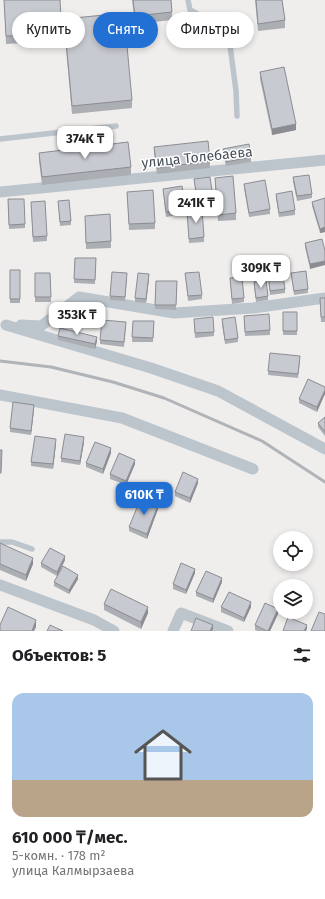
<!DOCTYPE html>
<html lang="ru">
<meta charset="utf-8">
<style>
:root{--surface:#fff;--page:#f2f2f2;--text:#202124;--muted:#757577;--accent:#2370d4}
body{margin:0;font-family:"Fira Sans",sans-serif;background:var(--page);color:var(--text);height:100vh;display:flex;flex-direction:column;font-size:15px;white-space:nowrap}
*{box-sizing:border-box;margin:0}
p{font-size:13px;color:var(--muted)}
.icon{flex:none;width:22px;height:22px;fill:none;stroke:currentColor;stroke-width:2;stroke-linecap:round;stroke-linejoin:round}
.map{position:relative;height:631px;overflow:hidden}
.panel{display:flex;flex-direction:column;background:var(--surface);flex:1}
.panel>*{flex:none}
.top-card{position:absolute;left:12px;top:12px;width:301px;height:36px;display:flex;gap:8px}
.tools{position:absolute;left:273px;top:531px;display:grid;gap:8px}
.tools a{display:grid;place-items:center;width:40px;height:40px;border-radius:50%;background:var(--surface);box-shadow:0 2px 6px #0003;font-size:20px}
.price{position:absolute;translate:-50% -34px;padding:0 9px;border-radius:8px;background:#fff;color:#222;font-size:13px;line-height:26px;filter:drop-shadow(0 1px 2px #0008)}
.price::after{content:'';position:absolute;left:50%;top:24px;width:12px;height:9px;margin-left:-6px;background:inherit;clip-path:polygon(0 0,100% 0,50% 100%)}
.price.active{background:var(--accent);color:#fff}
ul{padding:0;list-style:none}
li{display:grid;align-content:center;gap:8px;height:212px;padding:0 12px}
li span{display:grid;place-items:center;height:124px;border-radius:12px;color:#555}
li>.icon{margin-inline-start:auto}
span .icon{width:72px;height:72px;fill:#fffc;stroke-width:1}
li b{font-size:17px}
h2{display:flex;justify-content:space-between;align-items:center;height:48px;padding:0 12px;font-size:17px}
.tag{padding:0 14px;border-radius:18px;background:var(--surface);box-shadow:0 2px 6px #0003;font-size:14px;line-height:36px}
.tag.active{background:var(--accent);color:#fff}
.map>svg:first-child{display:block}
</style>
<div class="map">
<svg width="325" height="631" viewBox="0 0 325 631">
<rect width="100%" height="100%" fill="#f0eded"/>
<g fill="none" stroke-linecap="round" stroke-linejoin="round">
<path stroke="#bcc5cc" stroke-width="5.5" d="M188 0 190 10 228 30 236 91 237 116
M0 139 116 126
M0 542H12L32 549"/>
<path stroke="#bcc5cc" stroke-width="11" d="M0 192 325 160
M6 325 151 368 218 391 325 449
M21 325 41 326 79 297 174 313 253 308 325 298
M0 395 122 418 253 469
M0 585 94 620 114 631
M173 631 181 613 228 631"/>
<path stroke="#b0b3b7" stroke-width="3" d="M0 361 51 367 113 382 164 398 262 441 325 482"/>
</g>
<path fill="#abaeb3" d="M4 0 62 34V41L6 44Z
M132 0H171L172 12V20L135 24Z
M255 0H282L285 20V28L258 31Z
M64 19 132 100V108L72 114 64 27Z
M260 72 296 130 272 135 260 79Z
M154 147 210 161V168L157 174 154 153Z
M223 149 251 157V162L226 166 223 153Z
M39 153 131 167V175L42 185 39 161Z
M293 177 312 194V198L297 201 293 182Z
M215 178 236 213V220L218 221 215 184Z
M194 179 213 197V201L197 204Z
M244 184 270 209V214L249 217 244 188Z
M163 189 186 210V214L166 217Z
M127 192 155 223V229L129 230Z
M276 194 295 210V215L279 217 276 198Z
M325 198V232L320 233 312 206V202Z
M8 199 25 224V228L9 229Z
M58 201 71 221V225L60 226Z
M31 206 47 236V241L33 242Z
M187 211 204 237V242L189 243Z
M85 216 111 241V248L86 249Z
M322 239 310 269 305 247V243Z
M75 258H96L95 284 74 283Z
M10 270H20V303H10Z
M35 273H50L51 302H35Z
M185 273 202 295V299L188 301Z
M268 273 285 289V293L270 295Z
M291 273 308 289V293L294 295Z
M127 278 125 301 110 300V296Z
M149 278 146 303 135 302V298Z
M230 278 244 298V302L232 304Z
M156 281H177L176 310 155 309Z
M254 282 268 296V300L256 302 254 286Z
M320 298H325V322H321Z
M283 312H297V335H283Z
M194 319 214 332V336L195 338Z
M222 319 238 338V342L225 344 222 324Z
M244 320 270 330V335L245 336Z
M133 321H154L153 342H132Z
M126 326 124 347 100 344V340Z
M58 336 97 341 95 349 58 340Z
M300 361 298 378 268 375V371Z
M325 387 317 412 299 403V399Z
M34 409 31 435 10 432V428Z
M325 417V436L318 427V423Z
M84 442 80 465 61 462V458Z
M56 443 53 469 31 466V462Z
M111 453 103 474 86 467V463Z
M135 464 126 485 110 479V474Z
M198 483 190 503 175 496V492Z
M158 509 147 539 129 531V527Z
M0 543 33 564 26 581 0 570Z
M65 560 57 576 41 567V563Z
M195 573 186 594 173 589V584Z
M78 579 69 594 54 586V582Z
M222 582 213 603 196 596V592Z
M104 604 148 613 141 629 104 610Z
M221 607H251L244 622 221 612Z
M278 614 270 631H257L255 630V625Z"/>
<path fill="#8b8d92" d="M296 124V130L272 135V129Z
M325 227V232L320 233V229Z
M325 261V265L310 269V264Z
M149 274V278L146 303V299Z
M97 337V341L95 349V344Z
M325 390V394L317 412V407Z
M34 405V409L31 435V431Z
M84 437V442L80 465V461Z
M56 439V443L53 469V464Z
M111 448V453L103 474V469Z
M135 460V464L126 485V481Z
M198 479V483L190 503V498Z
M158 505V509L147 539V534Z
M65 556V560L57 576V572Z
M33 558V564L26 581V575Z
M195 569V573L186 594V590Z
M78 575V579L69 594V590Z
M222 578V582L213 603V599Z
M251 602V607L244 622V618Z
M148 607V613L141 629V622Z
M278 609V614L270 631H268Z
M36 620V627L34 631H32Z
M213 625V629L212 631H210Z
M307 625V629L306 631H304Z"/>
<path fill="#c7cad0" stroke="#8b8d92" d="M4 0H60L62 34 6 36Z
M133 0H171L172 12 135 16Z
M256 0H282L285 20 258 24Z
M124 13 132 100 72 106 64 19Z
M284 67 296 124 272 129 260 72Z
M208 141 210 161 157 168 154 147Z
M128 142 131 167 42 177 39 153Z
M249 144 251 157 226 162 223 149Z
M309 175 312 194 297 196 293 177Z
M233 176 236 213 218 215 215 178Z
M210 177 213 197 197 199 194 179Z
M265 180 270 209 249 213 244 184Z
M182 186 186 210 166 212 163 189Z
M153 190 155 223 129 224 127 192Z
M292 191 295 210 279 213 276 194Z
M325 198V227L320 229 312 202Z
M8 199H24L25 224 9 225Z
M69 200 71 221 60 222 58 201Z
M45 201 47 236 33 237 31 202Z
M202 209 204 237 189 239 187 211Z
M110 214 111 241 86 243 85 216Z
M322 239 325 251V261L310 264 305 243Z
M75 258H96L95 280 74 279Z
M10 270H20V299H10Z
M282 271 285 289 270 291 268 273Z
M306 271 308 289 294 291 291 273Z
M112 272 127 273 125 297 110 296Z
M199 272 202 295 188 296 185 273Z
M35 273H50L51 297H35Z
M138 273 149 274 146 299 135 298Z
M242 277 244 298 232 299 230 278Z
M266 280 268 296 256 298 254 282Z
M156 281H177L176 305H155Z
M320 298H325V317H321Z
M283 312H297V331H283Z
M269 314 270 330 245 332 244 316Z
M213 317 214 332 195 333 194 319Z
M235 317 238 338 225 340 222 319Z
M102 320 126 322 124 342 100 340Z
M133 321H154L153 338 132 337Z
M60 328 97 337 95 344 58 336Z
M270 353 300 356 298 374 268 371Z
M308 379 325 387V390L317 407 299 399Z
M13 402 34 405 31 431 10 428Z
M325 417V432L318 423Z
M65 434 84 437 80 461 61 458Z
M35 436 56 439 53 464 31 462Z
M95 442 111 448 103 469 86 463Z
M0 450H2L1 473H0Z
M119 453 135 460 126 481 110 474Z
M183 472 198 479 190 498 175 492Z
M141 498 158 505 147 534 129 527Z
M0 543 33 558 26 575 0 564Z
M50 548 65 556 57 572 41 563Z
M181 563 195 569 186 590 173 584Z
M63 566 78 575 69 590 54 582Z
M206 571 222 578 213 599 196 592Z
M111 589 148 607 141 622 104 604Z
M229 592 251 602 244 618 221 607Z
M265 603 278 609 268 631H267L255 625Z
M8 607 36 620 32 631H0V625Z
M319 612 325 614V631H311Z
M288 617 307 625 304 631H283Z
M196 618 213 625 210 631H191Z
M50 625 63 631H47Z"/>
<g text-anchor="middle" stroke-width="3" stroke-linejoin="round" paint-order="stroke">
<g font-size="14" fill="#475159" stroke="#fff">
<text transform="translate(197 157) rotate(-6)" y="5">улица Толебаева</text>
</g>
</g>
</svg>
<div class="tools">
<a><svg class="icon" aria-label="locate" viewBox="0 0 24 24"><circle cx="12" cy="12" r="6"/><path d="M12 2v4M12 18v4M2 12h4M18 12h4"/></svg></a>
<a><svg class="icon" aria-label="layers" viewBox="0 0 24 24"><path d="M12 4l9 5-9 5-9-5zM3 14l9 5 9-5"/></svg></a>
</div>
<b class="price" style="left:85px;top:160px">374K ₸</b>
<b class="price" style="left:196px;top:224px">241K ₸</b>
<b class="price" style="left:261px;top:289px">309K ₸</b>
<b class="price" style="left:77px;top:336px">353K ₸</b>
<b class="price active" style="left:144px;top:516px">610K ₸</b>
<div class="top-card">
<a class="tag">Купить</a>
<a class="tag active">Снять</a>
<a class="tag">Фильтры</a>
</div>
</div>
<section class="panel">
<h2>Объектов: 5<svg class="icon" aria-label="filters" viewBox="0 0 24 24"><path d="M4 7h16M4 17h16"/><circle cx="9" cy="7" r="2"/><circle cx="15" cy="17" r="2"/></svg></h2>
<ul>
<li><span style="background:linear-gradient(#a9c7e8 70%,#b9a48a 0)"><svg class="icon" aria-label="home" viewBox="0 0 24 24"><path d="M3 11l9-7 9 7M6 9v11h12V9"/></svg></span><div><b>610 000 ₸/мес.</b><p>5-комн. · 178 m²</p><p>улица Калмырзаева</p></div></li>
</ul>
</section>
